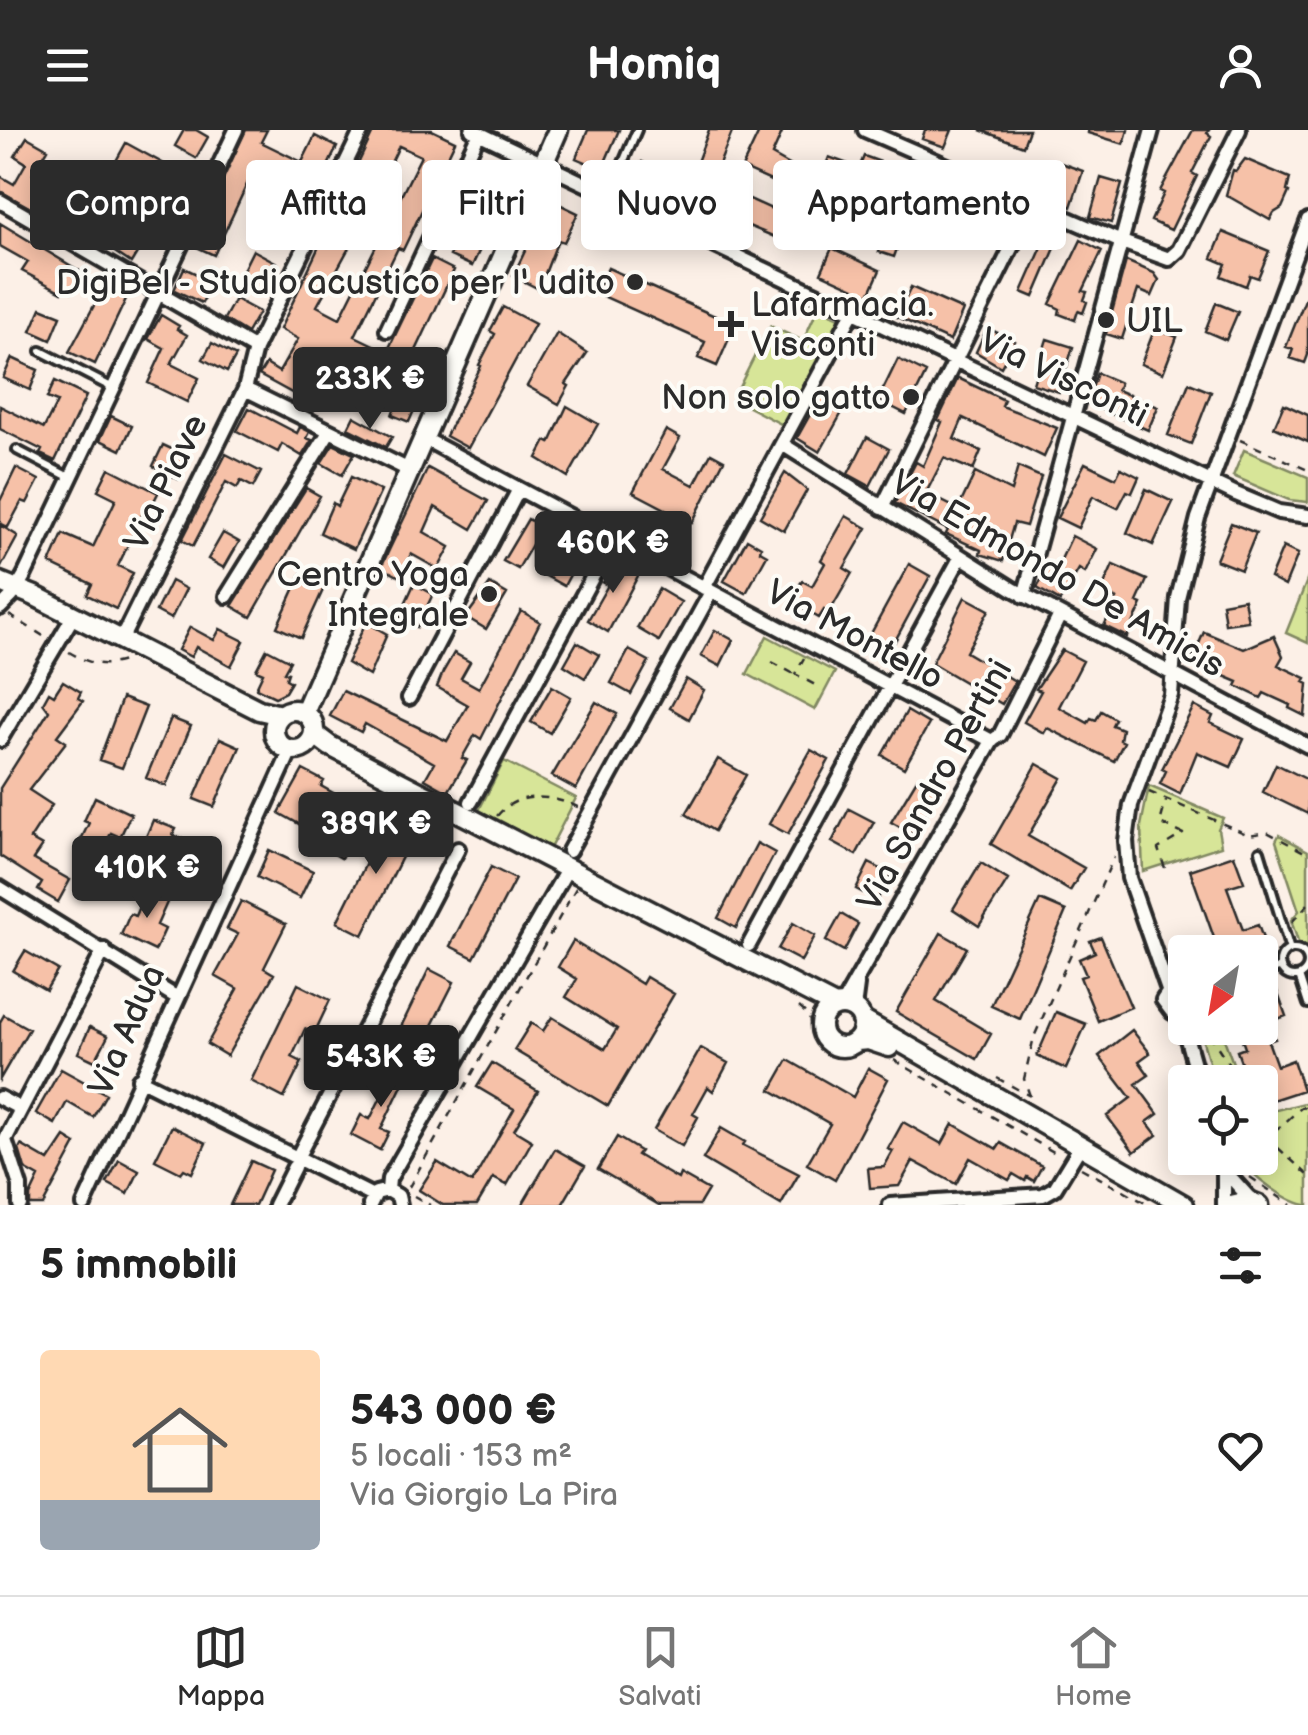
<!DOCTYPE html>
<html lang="it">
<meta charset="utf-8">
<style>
:root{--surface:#fff;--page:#f6f6f6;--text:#222;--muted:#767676;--line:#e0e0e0;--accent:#2b2b2b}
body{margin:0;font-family:"Balsamiq Sans",sans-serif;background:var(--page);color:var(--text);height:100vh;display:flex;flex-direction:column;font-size:38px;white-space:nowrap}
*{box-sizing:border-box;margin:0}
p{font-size:32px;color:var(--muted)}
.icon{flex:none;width:55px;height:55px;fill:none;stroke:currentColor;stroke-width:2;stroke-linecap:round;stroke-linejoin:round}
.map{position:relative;height:1075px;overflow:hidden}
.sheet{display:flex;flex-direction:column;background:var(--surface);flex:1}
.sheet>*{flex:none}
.guide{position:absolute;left:30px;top:30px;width:1250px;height:90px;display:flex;gap:20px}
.needle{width:65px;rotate:211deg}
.controls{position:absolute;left:1168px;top:805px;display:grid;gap:20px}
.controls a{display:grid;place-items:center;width:110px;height:110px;border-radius:10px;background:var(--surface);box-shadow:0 5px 25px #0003;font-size:50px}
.price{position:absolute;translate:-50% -85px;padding:0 22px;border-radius:10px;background:var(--accent);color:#fff;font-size:32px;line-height:65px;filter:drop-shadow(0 2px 5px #0008)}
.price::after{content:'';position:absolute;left:50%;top:60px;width:30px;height:22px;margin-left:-15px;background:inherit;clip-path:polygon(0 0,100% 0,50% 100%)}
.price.selected{background:#222;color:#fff}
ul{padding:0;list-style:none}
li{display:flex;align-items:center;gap:30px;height:250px;padding:0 40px}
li+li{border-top:2px solid var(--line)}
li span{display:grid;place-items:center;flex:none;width:280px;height:200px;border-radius:10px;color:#555}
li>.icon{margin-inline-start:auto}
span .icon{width:120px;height:120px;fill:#fffc;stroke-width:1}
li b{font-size:42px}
h2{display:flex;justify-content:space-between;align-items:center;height:120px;padding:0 40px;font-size:42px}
.pill{padding:0 35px;border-radius:10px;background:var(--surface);box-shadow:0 5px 25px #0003;font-size:35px;line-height:90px}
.pill.selected{background:var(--accent);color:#fff}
header{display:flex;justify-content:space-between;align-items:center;height:130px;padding:0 40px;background:var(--accent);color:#fff;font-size:45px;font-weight:800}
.dock{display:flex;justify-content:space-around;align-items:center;height:140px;border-top:2px solid var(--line);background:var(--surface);font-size:28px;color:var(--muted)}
.dock a{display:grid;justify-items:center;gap:5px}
.dock .selected{color:var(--accent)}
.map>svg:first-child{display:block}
</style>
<header><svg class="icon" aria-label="menu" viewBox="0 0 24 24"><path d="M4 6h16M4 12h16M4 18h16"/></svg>Homiq<svg class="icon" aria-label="person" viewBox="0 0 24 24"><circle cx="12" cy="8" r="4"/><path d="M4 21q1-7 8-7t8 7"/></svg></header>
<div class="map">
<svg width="1308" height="1075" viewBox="0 0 1308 1075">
<rect width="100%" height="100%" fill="#fcf0e7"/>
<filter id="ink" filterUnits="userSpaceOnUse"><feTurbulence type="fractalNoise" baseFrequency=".01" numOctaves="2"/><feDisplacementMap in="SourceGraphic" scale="20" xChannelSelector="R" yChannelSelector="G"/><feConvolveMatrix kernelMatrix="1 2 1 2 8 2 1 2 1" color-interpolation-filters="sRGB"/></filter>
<g filter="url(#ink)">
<path fill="#d7e598" stroke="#818862" stroke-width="2.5" d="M818 178 842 189 785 296 733 269 770 196 803 211Z
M1244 320 1308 347V372L1289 370 1233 346Z
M1308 448V513L1286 503Z
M767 506 835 542 815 580 747 544Z
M504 631 576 668 550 718 478 682Z
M1149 656 1223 688 1218 699 1221 716 1143 741 1141 696Z
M1279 705 1308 721V817L1298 812 1291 790 1299 781 1276 711Z
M1199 898H1220L1240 952H1215Z
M1308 972V1075C1290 1075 1250 1044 1239 1028H1260V984Z"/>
<path fill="#f6c1a8" stroke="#2b2b2b" stroke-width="2.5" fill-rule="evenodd" d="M184 0H196L208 7 196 28 175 16Z
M246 0H267L261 12 302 32 315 6 337 17 326 40 321 37 285 110 260 98 278 61 250 48 214 125 192 115Z
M374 0H432L455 11 403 120 398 118 355 206 388 222 377 243 356 232 351 241 325 227 301 268 259 245 266 234 279 242 298 209 280 199ZM399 16 421 26 340 188 317 176 361 96Z
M588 0H619L602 39 576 28Z
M709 0H733L712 52 787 86 777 108 704 77 702 81 682 72Z
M760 0H783L772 25 800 41 791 60 742 38Z
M925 0H952L945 17 922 9Z
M980 0H1029L1023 16Z
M1088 0H1128L1124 14 1088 3Z
M1193 0H1209L1207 3 1211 6 1192 43 1197 46 1171 100 1151 91 1164 63 1160 61Z
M27 7 48 19 33 44 69 65 65 71 92 86 107 61 134 77 128 87 151 100 131 133 70 92 67 98 0 61V46L14 54 26 33 15 26Z
M126 13 186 46 169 74 151 63 156 54 116 31Z
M864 26 886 34 867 84 815 64 829 27 859 38Z
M1245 29 1290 48 1287 61 1289 62 1282 78 1274 83 1270 90 1226 65 1233 40 1236 41Z
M642 32 666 43 654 68 630 57Z
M1058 32 1083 41 1071 77 1046 68Z
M494 34 516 45 472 136 450 126Z
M1101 48 1122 54 1111 93 1090 87Z
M933 53 960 64 955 76 1000 95 991 118 960 105 965 93 924 77Z
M899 64 915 69 894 127 879 122Z
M555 72 578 83 564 112 558 110 539 159 513 146 538 94 544 97Z
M0 93 83 143 72 162 64 158 62 162 22 141 28 132 0 116Z
M1035 93 1061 104 1034 167 1022 162 1042 117 1026 110Z
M1223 102 1269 121 1258 148 1250 145 1246 156 1221 146 1226 134 1212 128Z
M1081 110 1102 121 1083 161 1087 162 1084 170 1087 172 1083 183 1078 181 1075 190 1059 184 1060 179 1050 174Z
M832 118 880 140 869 165 821 143Z
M253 120 277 133 266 154 242 142Z
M432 129 454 140 412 229 389 218Z
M1126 131 1154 143 1159 150 1152 166 1138 160 1122 209 1106 204Z
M184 138 212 151 202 173 174 160Z
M608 138 735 195 717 236 698 228 705 212 596 163Z
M104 157 126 169 95 234 69 222Z
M911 157 963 180 950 211 897 187Z
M1308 162V225L1305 233 1290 228 1293 219 1286 217Z
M235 169 259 182 247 203 224 189Z
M1216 173 1238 182 1226 210 1205 201Z
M503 177 535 194 468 318 446 306 481 236 479 235 495 204 490 201Z
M41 178 61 186 51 210 31 201Z
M161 185 179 196 177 199 187 205 171 234 199 248 187 272 148 253 164 218 148 209Z
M987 198 1015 211 1001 237 976 222Z
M1155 198 1177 207 1163 243 1141 234Z
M557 203 587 223 566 254 569 256 559 274 527 256Z
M1047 209 1073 217 1059 262 1033 254Z
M212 213 236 226 227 242 203 229Z
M12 228 38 240 30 260 3 248Z
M898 229 926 243 906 284 878 270Z
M411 241 428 248 409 292 392 285 395 277 376 269 386 246 406 254Z
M1097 243 1120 253 1117 260 1158 277 1148 300 1087 273Z
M958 248 1004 270 1002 276 1057 298 1044 327 963 288 954 309 981 321 973 340 944 328 926 363 958 379 975 343 1011 361 1018 337 1041 347 1026 396 1014 393 1003 431 980 424 981 420 946 404 948 400 895 373 916 332 923 336 942 292 938 290Z
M55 251 86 266 55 331 40 324 42 320 0 299V276L44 298 57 272 47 268Z
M1189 253 1211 262 1191 314 1168 305Z
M821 265 844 279 820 322 797 308Z
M1284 274 1308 285V312L1274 297Z
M567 276 598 294 568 347 537 328 546 311 550 313Z
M249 278 297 303 300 297 310 302 307 308 312 310 302 326 282 314 278 322 237 301Z
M111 286 132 296 121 320 100 310Z
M354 286 392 307 386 317 348 298Z
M666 300 680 308 663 339 694 355 711 323 724 330 692 393 633 362Z
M867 307 889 319 870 356 848 344Z
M333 314 354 324 342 345 321 333Z
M163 315 189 327 178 349 153 336Z
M226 324 261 342 253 357 241 351 237 358 226 352 193 416 182 410Z
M1085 333 1116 348 1121 338 1139 347 1132 363 1127 361 1118 378 1093 366 1078 398 1057 388Z
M16 338 39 350 27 373 22 371 8 397 0 393V371Z
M109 338 158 363 147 385 143 383 118 436 133 443 116 479 87 465 92 454 50 434 63 404 93 417 116 369 98 360Z
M428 338 488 371 472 399 435 377 424 402 450 417 438 439 411 424 400 447 381 437Z
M785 343 807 360 784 401 760 387Z
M351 347 381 361 354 419 320 403 333 373 337 376Z
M306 358 320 366 251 487 232 476Z
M1146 359 1173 372 1153 415 1127 403Z
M846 386 867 398 844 438 852 443 829 483 824 480 819 488 790 471 802 451 812 456 825 433 821 430Z
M528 389 542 397 518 439 503 431Z
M1231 393 1256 403 1241 440 1216 430Z
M0 395 18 406 0 439Z
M223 403 239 412 224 438 208 429Z
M1072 406 1097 419 1085 443 1079 439 1060 471 1037 458 1050 434 1057 438Z
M747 409 761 417 760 421 767 425 746 463 724 451Z
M1283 417 1298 424 1285 456 1270 448Z
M559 419 578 430 564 456 544 445Z
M616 431 639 444 608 502 588 490 608 455 603 453Z
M909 434 930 446 890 520 868 509Z
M1113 435 1147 450 1137 472 1142 474 1127 507 1104 496 1117 469 1101 462Z
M304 438 328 449 301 508 277 497Z
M171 451 186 459 171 489 156 481Z
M414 454 433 464 417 497 399 487Z
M490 454 507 464 486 499 466 487Z
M659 459 681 472 659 511 637 498Z
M965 467 989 480 966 522 1015 551 1002 574 932 533Z
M1244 469 1248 491 1225 494 1222 473Z
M521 481 540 492 481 609 475 605 462 628 467 630 448 662 425 649 434 633 365 594 361 602 330 586 343 561 447 611 468 575 437 557 443 542 454 523 470 532 461 548 479 558Z
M366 492 387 504 369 546 347 533Z
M190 497 214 510 220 499 244 511 231 536 196 517 191 527 178 520Z
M715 500 733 510 720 536 701 526Z
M1204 502 1244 519 1274 506 1283 526 1278 535 1306 548 1304 552 1308 554 1305 586 1289 578 1290 575 1264 563 1261 568 1236 556 1238 552 1191 532Z
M577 512 599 525 585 548 564 535Z
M267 519 290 531 284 542 288 543 286 549 291 552 285 562 275 567 256 558 263 543 256 540Z
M629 520 649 531 631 564 611 553Z
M1062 520 1083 531 1059 577 1088 593 1091 588 1096 590 1101 581 1115 589 1112 595 1122 599 1120 610 1124 612 1114 631 1047 598 1044 603 1024 592 1041 561 1036 559Z
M686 549 704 560 689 589 670 578Z
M63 551 81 562 78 568 83 571 57 606 66 612 29 660 52 675 30 709 42 716 33 729 70 750 58 772 38 760 42 753 0 726V658L49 581 43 573 49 562 54 565Z
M552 556 571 567 550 603 531 592Z
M122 568 146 577 122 638 99 630Z
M596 572 617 584 576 659 552 646Z
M1194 576 1213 586 1210 593 1244 609 1231 637 1197 622 1180 664 1160 654 1166 641 1162 639Z
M907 581 929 594 904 638 882 625Z
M171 588 191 596 166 656 146 648Z
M220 608 240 617 214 677 194 669Z
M811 620 829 630 788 704 769 694Z
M718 629 746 645 714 701 686 684Z
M1037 634 1062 648 1028 706 1084 738 1070 761 991 714Z
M1276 634 1308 650V684L1263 662Z
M303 640 324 651 321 656 367 682 341 728 310 710 315 703 279 683Z
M917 649 939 662 914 705 891 692Z
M95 667 131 684 120 707 111 703 99 729 77 718 89 693 84 691Z
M849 679 874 692 856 725 832 712Z
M388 689 415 701 363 805 337 792Z
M153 690 176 699 173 705 201 717 190 741 163 729 159 738 137 728Z
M757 713 775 723 736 798 718 788Z
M269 720 313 741 300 768 257 747Z
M1234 725 1244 752 1227 757 1243 800 1258 795 1268 822H1219L1190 740Z
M869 733 891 744 877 770 856 759Z
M981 733 1008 750 979 796 953 779Z
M491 737 515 749 474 828 450 816Z
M147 758 169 768 157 795 165 799 155 821 121 805 130 784 135 786Z
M1040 770 1066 781 1020 889 991 876Z
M241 771 286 794 264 838 274 844 227 926 207 914 238 859 215 846 238 804 227 799Z
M841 784 858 794 844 821 826 811Z
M793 793 815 806 801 831 778 819Z
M941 803 967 818 936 871 991 904 977 929 896 882Z
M1101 807 1131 877 1098 891 1080 847 1086 845 1079 829 1095 822 1090 811Z
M573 811 642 854 646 847 674 864 608 976 514 920 531 893 543 901 552 887 605 919 617 899 566 867 577 849 558 837Z
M25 821 58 840 46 860 13 841Z
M429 839 454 852 420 919 396 907Z
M298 854 330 870 314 904 305 899 292 927 302 932 284 968 251 951Z
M1277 861 1286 886 1269 892 1275 909 1268 911 1277 936 1293 930 1303 960 1260 974V952H1248L1237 921 1245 918 1238 898H1260V867Z
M1056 882 1086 894 1066 939 1037 926Z
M4 885 29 899 0 949V892Z
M90 897 108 906 95 931 78 923Z
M1132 900 1150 923 1139 931 1149 945 1136 954 1158 984 1147 992 1157 1005 1134 1022 1107 986 1131 968 1099 926Z
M701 918 728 933 713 961 708 957 693 984 698 987 682 1016 654 1000Z
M788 930 853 967 868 938 888 949 835 1050 807 1034 830 994 771 960Z
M389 932 409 941 381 999 389 1002 380 1020 351 1005 361 985 370 989 390 949 383 946Z
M492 933 538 961 514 1000 532 1011 507 1055 493 1048 477 1075H443L419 1060 437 1032 472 1053 514 979 477 957Z
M61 939 106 964 93 987 67 972 55 994 36 983Z
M903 992 942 1014 953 994 997 1019 1001 1013 1042 1036 1034 1051 1027 1047 1025 1051 1013 1044 1009 1050 970 1028 956 1054 913 1031 899 1056 870 1058 868 1038 884 1037 893 1021 888 1019Z
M172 996 206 1013 192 1043 184 1039 181 1043 155 1030Z
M721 998 745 1012 743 1015 799 1044 781 1075 703 1029Z
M65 1007 76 1014 43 1075H30V1066L39 1047 25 1039 19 1019 21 1015 49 1031Z
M617 1007 640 1021 637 1025 678 1049 680 1044 708 1060 699 1075H659L598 1039Z
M555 1019 585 1036 562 1075H522Z
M119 1030 139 1041 128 1064 107 1053Z
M251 1031 271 1040 255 1075H230Z"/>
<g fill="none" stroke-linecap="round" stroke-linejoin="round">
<defs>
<path id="service" d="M610 63 637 0
M41 221 111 257
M17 320 69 347
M1260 721 1290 820
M1280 833a14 14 0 1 1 28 0a14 14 0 1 1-28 0Z
M1260 844 1281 837
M1299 846 1308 874"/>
<path id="minor" d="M472 0 1236 364 1279 382 1308 386
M865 0 1119 111 1169 129 1179 120 1239 0
M0 71 255 219
M387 200 479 3
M245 259 411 341
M425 309 992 611
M782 314 1013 459 1308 616
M882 378 1033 74
M704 458 854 180
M227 466 329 302
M1024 466 1152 0
M0 478 12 466 24 446 236 0
M121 510 245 259 255 219 362 0
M409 568 519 359
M0 610 71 490
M471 672 613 409
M569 721 711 462
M0 758 176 867
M749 815 960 428
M1168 860 1129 748 1126 711 1131 675 1171 565 1178 468 1198 388 1308 90
M1185 861 1171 858 1163 870 1172 882 1185 880
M842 875 992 611 1000 605 1060 485
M854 878 857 855
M1175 883 1183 895 1199 952
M139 949 373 1066
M0 968 21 979
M297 1028 458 719
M1221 1028 1224 1040V1075
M1224 1040 1253 1072
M388 1060 389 1049 568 738
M20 1075V1056L5 1010 104 820
M84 1075 291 620
M275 1075 294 1037
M370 1075 376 1063 388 1060 398 1066 400 1075
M890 1075 1043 1065 1055 1058 1080 1017"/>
<path id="tertiary" d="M0 452 35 466 259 580 281 585
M274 600a20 20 0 1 1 40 0a20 20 0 1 1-40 0Z
M304 583 558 0
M314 604 330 616 835 876
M821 896a21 21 0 1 1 42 0a21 21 0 1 1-42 0Z
M862 890 1184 1075
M857 911 868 910 889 917
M1231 1075 1249 1071 1259 1075"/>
</defs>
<use href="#service" stroke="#2b2b2b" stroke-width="14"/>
<use href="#minor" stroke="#2b2b2b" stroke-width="20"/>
<use href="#tertiary" stroke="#2b2b2b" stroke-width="25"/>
<path stroke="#2b2b2b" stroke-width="2.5" stroke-dasharray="8 8" stroke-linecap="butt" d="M1240 310 1308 340
M647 410 664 378
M9 485 45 507
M69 522C89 534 104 538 127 530
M804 528 795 544 815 555
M772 532 794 544
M266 599 273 624
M1149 662 1249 705 1267 702 1308 724
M497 686C518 660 552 665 580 678
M1165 738 1158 719 1183 704 1160 693 1166 671
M1292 792 1308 774
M1308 833V832
M799 877 809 886C812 910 823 932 851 926
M1209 904 1229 934 1227 952
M894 930 1057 1024
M997 948 1030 966
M1030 966 1024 949 1034 907 1114 727
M1260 1004 1265 1006 1281 996 1302 977 1308 979
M1266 1007 1308 1045
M1081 1038 1149 1075
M1250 1047 1291 1075
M409 1057 576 758
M414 1066 430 1075"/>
<use href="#service" stroke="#fdfcf7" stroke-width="6"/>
<use href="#minor" stroke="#fdfcf7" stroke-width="12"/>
<use href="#tertiary" stroke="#fdfcf7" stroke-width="18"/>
</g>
</g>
<g fill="#2b2b2b" stroke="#fdfcf7" stroke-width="4">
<circle cx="635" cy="152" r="10"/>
<circle cx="1106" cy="190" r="10"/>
<path d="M726 179h10v10h10v10h-10v10h-10v-10h-10v-10h10z"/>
<circle cx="911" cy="267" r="10"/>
<circle cx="489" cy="464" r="10"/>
</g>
<g text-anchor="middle" stroke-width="8" stroke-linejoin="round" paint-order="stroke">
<g font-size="35" fill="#2b2b2b" stroke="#fdfcf7" text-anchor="end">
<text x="615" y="164">DigiBel - Studio acustico per l' udito</text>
<text x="751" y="186" text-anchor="start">Lafarmacia.<tspan x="751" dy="40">Visconti</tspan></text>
<text x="1126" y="202" text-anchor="start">UIL</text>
<text x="891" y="279">Non solo gatto</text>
<text x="469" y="456">Centro Yoga<tspan x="469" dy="40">Integrale</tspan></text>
</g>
<g font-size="35" fill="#2b2b2b" stroke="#fdfcf7">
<text transform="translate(1064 247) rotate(26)" y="12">Via Visconti</text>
<text transform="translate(165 352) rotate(-64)" y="12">Via Piave</text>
<text transform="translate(1058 443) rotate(30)" y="12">Via Edmondo De Amicis</text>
<text transform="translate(855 504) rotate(28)" y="12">Via Montello</text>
<text transform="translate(934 655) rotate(-61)" y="12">Via Sandro Pertini</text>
<text transform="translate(126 900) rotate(-66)" y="12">Via Adua</text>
</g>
</g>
</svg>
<div class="controls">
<a><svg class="needle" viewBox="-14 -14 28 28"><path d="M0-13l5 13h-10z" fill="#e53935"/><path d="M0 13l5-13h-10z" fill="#767676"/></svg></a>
<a><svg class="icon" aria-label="locate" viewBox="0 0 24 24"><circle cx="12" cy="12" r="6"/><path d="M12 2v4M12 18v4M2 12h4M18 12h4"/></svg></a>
</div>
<b class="price" style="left:370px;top:302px">233K €</b>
<b class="price" style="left:613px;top:466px">460K €</b>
<b class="price" style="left:376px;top:747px">389K €</b>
<b class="price" style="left:147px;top:791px">410K €</b>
<b class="price selected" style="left:381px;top:980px">543K €</b>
<div class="guide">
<a class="pill selected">Compra</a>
<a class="pill">Affitta</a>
<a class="pill">Filtri</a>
<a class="pill">Nuovo</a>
<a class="pill">Appartamento</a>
</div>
</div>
<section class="sheet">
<h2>5 immobili<svg class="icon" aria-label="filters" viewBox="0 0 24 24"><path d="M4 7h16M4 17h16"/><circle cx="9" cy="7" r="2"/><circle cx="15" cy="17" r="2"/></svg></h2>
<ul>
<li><span style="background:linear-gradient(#ffd9b3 75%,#9aa5b1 0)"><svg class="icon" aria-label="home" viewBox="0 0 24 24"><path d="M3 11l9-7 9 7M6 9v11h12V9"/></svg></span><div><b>543 000 €</b><p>5 locali · 153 m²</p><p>Via Giorgio La Pira</p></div><svg class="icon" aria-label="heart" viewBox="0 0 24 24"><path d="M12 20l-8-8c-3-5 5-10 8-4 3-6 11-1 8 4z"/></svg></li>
</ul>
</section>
<nav class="dock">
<a class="selected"><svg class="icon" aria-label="map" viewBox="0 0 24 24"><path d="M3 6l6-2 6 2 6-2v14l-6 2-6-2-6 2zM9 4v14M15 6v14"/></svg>Mappa</a>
<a><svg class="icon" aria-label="saved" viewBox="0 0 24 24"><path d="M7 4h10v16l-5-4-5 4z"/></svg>Salvati</a>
<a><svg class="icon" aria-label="home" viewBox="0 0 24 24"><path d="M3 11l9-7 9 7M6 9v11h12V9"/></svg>Home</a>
</nav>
